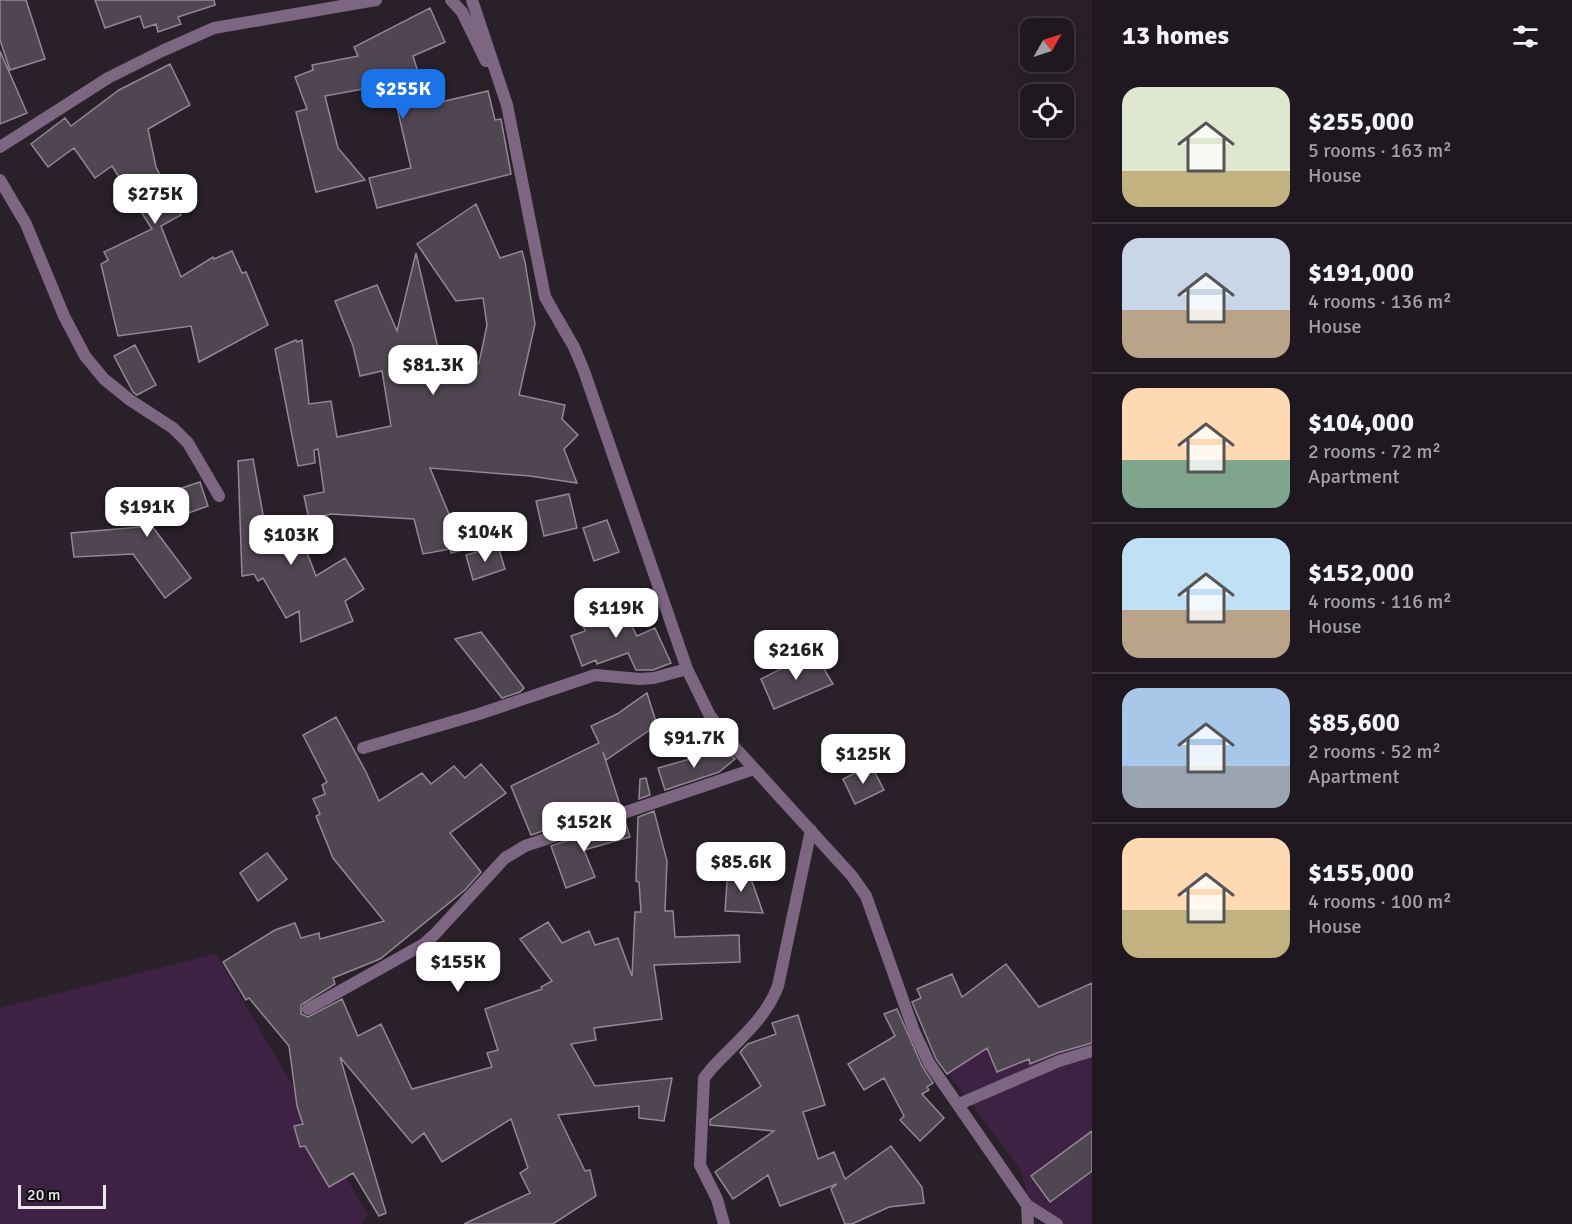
<!DOCTYPE html>
<meta charset="utf-8">
<style>
:root{--surface:#1f1820;--page:#2c252d;--text:#f1f3f6;--muted:#a1a0a5;--line:#3c373e;--accent:#1a73e8}
body{margin:0;font-family:Signika,sans-serif;background:var(--page);color:var(--text);height:100vh;display:flex;flex-direction:column;font-size:22px;white-space:nowrap}
*{box-sizing:border-box;margin:0}
p{font-size:20px;color:var(--muted)}
.icon{flex:none;width:33px;height:33px;fill:none;stroke:currentColor;stroke-width:2;stroke-linecap:round;stroke-linejoin:round}
.map{position:relative;flex:1;overflow:hidden}
.panel{display:flex;flex-direction:column;background:var(--surface);width:480px}
.panel>*{flex:none}
.needle{width:39px;rotate:51deg}
.buttons{position:absolute;left:1020px;top:18px;display:grid;gap:12px}
.buttons a{display:grid;place-items:center;width:54px;height:54px;border-radius:12px;background:var(--surface);box-shadow:0 3px 15px #0003,0 0 0 2px var(--line);font-size:30px}
.scale{position:absolute;left:18px;bottom:15px;width:88px;box-sizing:border-box;padding-left:6px;border:3px solid #ebe5ec;border-top:0;font-size:16px;line-height:21px;white-space:nowrap;color:#ebe5ec;-webkit-text-stroke:4px #0f0b10;paint-order:stroke}
.price{position:absolute;translate:-50% -51px;padding:0 14px;border-radius:12px;background:#fff;color:#222;font-size:20px;line-height:39px;filter:drop-shadow(0 2px 3px #0008)}
.price::after{content:'';position:absolute;left:50%;top:36px;width:18px;height:14px;margin-left:-9px;background:inherit;clip-path:polygon(0 0,100% 0,50% 100%)}
.price.current{background:var(--accent);color:#fff}
ul{padding:0;list-style:none}
li{display:flex;align-items:center;gap:18px;height:150px;padding:0 30px}
li+li{border-top:2px solid var(--line)}
li span{display:grid;place-items:center;flex:none;width:168px;height:120px;border-radius:18px;color:#555}
li>.icon{margin-inline-start:auto}
span .icon{width:72px;height:72px;fill:#fffc;stroke-width:1}
li b{font-size:26px}
h2{display:flex;justify-content:space-between;align-items:center;height:72px;padding:0 30px;font-size:26px}
main{display:flex;flex:1;min-height:0}
.map>svg:first-child{display:block}
</style>
<main>
<div class="map">
<svg width="1092" height="1224" viewBox="0 0 1092 1224">
<rect width="100%" height="100%" fill="#29202a"/>
<path fill="#3e2244" d="M216 954 368 1215 361 1224H0V1008Z
M1092 998V1224H1057L1031 1204 1020 1169 934 1054Z"/>
<path fill="#504652" stroke="#938795" stroke-width="1.5" d="M0 0H26L45 59 10 70 0 40Z
M95 0H214L215 5 178 17 181 24 158 32 156 24 144 28 140 16 105 28Z
M430 8 445 42 413 56 428 105 488 91 495 120 501 119 511 174 377 208 369 178 411 168 392 86 370 94 368 88 325 96 338 148 365 180 316 192 296 112 307 109 295 77 313 70 312 65 358 56 354 47Z
M0 51 27 113 0 124Z
M170 64 190 105 148 129 156 167 181 215 161 226 181 277 213 257 214 259 232 251 242 273 246 272 268 325 199 362 191 326 118 336 101 264 108 260 104 252 152 229 112 166 95 178 74 148 48 167 31 144 65 118 71 126 119 90Z
M476 204 500 258 522 251 525 262 535 324 519 395 565 405 562 419 578 435 564 449 577 483 530 476 430 468 451 519 470 515 478 546 451 553 450 549 423 554 414 519 331 514 309 519 304 496 324 492 318 449 314 450 315 463 298 466 275 349 296 340 297 342 302 340 309 404 331 401 337 437 391 426 382 371 360 376 353 346 335 301 377 285 397 331 416 253 441 361 479 363 487 325 483 298 456 301 417 244Z
M135 345 156 385 137 395 133 392 114 356Z
M253 459 266 531 296 524 316 576 345 558 364 589 345 601 353 621 301 642 299 611 286 618 263 578 258 581 254 574 242 576 238 461Z
M200 482 208 506 152 526 191 578 165 598 133 554 74 557 71 533 151 526 136 503Z
M569 494 577 528 544 536 536 501Z
M607 520 619 552 594 561 583 528Z
M498 546 505 569 473 580 466 555Z
M608 596 615 620 626 615 637 636 655 628 671 663 653 670H636L628 653 597 664 596 660 582 666 571 636 585 631 577 609Z
M481 632 524 688 520 692 502 698 455 639Z
M814 652 833 684 774 709 761 679Z
M647 693 657 725 606 760 603 752 620 805 531 835 511 786 599 743 591 726 617 714Z
M336 717 366 772 379 801 422 773 431 784 454 766 465 778 481 764 506 793 450 833 481 872 465 890 380 959 333 978 335 984 301 1005V1014L308 1017 342 999 358 1036 381 1024 412 1089 492 1067 487 1053 498 1050 485 1009 542 989 541 987 552 981 520 939 548 922 562 943 589 931 595 945 618 938 632 976 635 912H641L639 882 636 881 638 817 654 811 667 861 665 911H673L675 937 739 935 740 962 654 965 662 1019 594 1028 596 1040 571 1044 595 1086 672 1078 664 1121 639 1118V1106L558 1115 585 1171 590 1170 596 1196 553 1224H464L530 1193 520 1173 528 1168 511 1119 442 1162 424 1133 412 1143 340 1057 386 1213 379 1216 353 1173 329 1187 305 1146 300 1147 294 1126 303 1124 297 1106 289 1046 249 998 246 1000 223 962 275 930 295 923 301 938 319 933 320 939 384 921 333 858 316 816 320 814 313 799 325 794 322 785 327 782 303 735Z
M725 749 735 759 719 772 665 790 658 768Z
M871 765 884 790 855 804 843 779Z
M646 778 650 795 639 799 640 779Z
M625 821 630 837 584 850 595 877 566 888 551 846Z
M267 853 287 879 258 901 240 873Z
M728 868 748 870 763 913 725 911Z
M1006 964 1039 1007 1092 983V1043L1057 1053 1030 1064 1029 1059 997 1072 987 1048 947 1074 936 1059 912 1002 921 998 917 989 952 974 962 997Z
M897 1009 922 1066 933 1083 927 1087 929 1090 922 1094 944 1118 920 1141 900 1120 904 1116 884 1078 864 1090 848 1064 895 1036 884 1014Z
M798 1015 825 1105 803 1112 818 1159 834 1152 845 1179 891 1146 922 1187 924 1203 889 1207 852 1224H845L831 1189 837 1184 780 1206 768 1175 733 1199 715 1172 774 1131 710 1125V1120L761 1086 740 1052 748 1044 776 1034 772 1023Z
M1092 1131V1171L1050 1202 1031 1176Z"/>
<g fill="none" stroke-linecap="round" stroke-linejoin="round">
<path stroke="#7d6682" stroke-width="12" d="M451 0 462 12 486 61
M472 0 507 105 545 297 574 347 584 371 687 669 709 714 729 741 852 876 866 896 914 1031 929 1063 1027 1205 1057 1224
M0 147 108 78 162 51 214 28 376 0
M0 180 26 224 64 316 85 356 104 379 130 400 173 428 188 443 219 496
M363 748 479 714 595 675 640 679 654 678 687 669
M308 1009 424 944 435 934 505 858 525 846 754 769
M959 1104 1059 1061 1092 1051
M1027 1205 1028 1224
M724 1224 717 1199 700 1165 704 1078 712 1068C736 1042 766 1019 778 986L811 830"/>
</g>
</svg>
<div class="buttons">
<a><svg class="needle" viewBox="-14 -14 28 28"><path d="M0-13l5 13h-10z" fill="#e53935"/><path d="M0 13l5-13h-10z" fill="#a1a0a5"/></svg></a>
<a><svg class="icon" aria-label="locate" viewBox="0 0 24 24"><circle cx="12" cy="12" r="6"/><path d="M12 2v4M12 18v4M2 12h4M18 12h4"/></svg></a>
</div>
<div class="scale">20 m</div>
<b class="price current" style="left:403px;top:120px">$255K</b>
<b class="price" style="left:155px;top:225px">$275K</b>
<b class="price" style="left:433px;top:396px">$81.3K</b>
<b class="price" style="left:147px;top:538px">$191K</b>
<b class="price" style="left:485px;top:563px">$104K</b>
<b class="price" style="left:291px;top:566px">$103K</b>
<b class="price" style="left:616px;top:639px">$119K</b>
<b class="price" style="left:796px;top:681px">$216K</b>
<b class="price" style="left:694px;top:769px">$91.7K</b>
<b class="price" style="left:863px;top:785px">$125K</b>
<b class="price" style="left:584px;top:853px">$152K</b>
<b class="price" style="left:741px;top:893px">$85.6K</b>
<b class="price" style="left:458px;top:993px">$155K</b>
</div>
<section class="panel">
<h2>13 homes<svg class="icon" aria-label="filters" viewBox="0 0 24 24"><path d="M4 7h16M4 17h16"/><circle cx="9" cy="7" r="2"/><circle cx="15" cy="17" r="2"/></svg></h2>
<ul>
<li><span style="background:linear-gradient(#dfe7d0 70%,#c2b280 0)"><svg class="icon" aria-label="home" viewBox="0 0 24 24"><path d="M3 11l9-7 9 7M6 9v11h12V9"/></svg></span><div><b>$255,000</b><p>5 rooms · 163 m²</p><p>House</p></div></li>
<li><span style="background:linear-gradient(#c9d6e8 60%,#b9a48a 0)"><svg class="icon" aria-label="home" viewBox="0 0 24 24"><path d="M3 11l9-7 9 7M6 9v11h12V9"/></svg></span><div><b>$191,000</b><p>4 rooms · 136 m²</p><p>House</p></div></li>
<li><span style="background:linear-gradient(#ffd9b3 60%,#7fa58c 0)"><svg class="icon" aria-label="home" viewBox="0 0 24 24"><path d="M3 11l9-7 9 7M6 9v11h12V9"/></svg></span><div><b>$104,000</b><p>2 rooms · 72 m²</p><p>Apartment</p></div></li>
<li><span style="background:linear-gradient(#bfe0f5 60%,#b9a48a 0)"><svg class="icon" aria-label="home" viewBox="0 0 24 24"><path d="M3 11l9-7 9 7M6 9v11h12V9"/></svg></span><div><b>$152,000</b><p>4 rooms · 116 m²</p><p>House</p></div></li>
<li><span style="background:linear-gradient(#a9c7e8 65%,#9aa5b1 0)"><svg class="icon" aria-label="home" viewBox="0 0 24 24"><path d="M3 11l9-7 9 7M6 9v11h12V9"/></svg></span><div><b>$85,600</b><p>2 rooms · 52 m²</p><p>Apartment</p></div></li>
<li><span style="background:linear-gradient(#ffd9b3 60%,#c2b280 0)"><svg class="icon" aria-label="home" viewBox="0 0 24 24"><path d="M3 11l9-7 9 7M6 9v11h12V9"/></svg></span><div><b>$155,000</b><p>4 rooms · 100 m²</p><p>House</p></div></li>
</ul>
</section>
</main>
